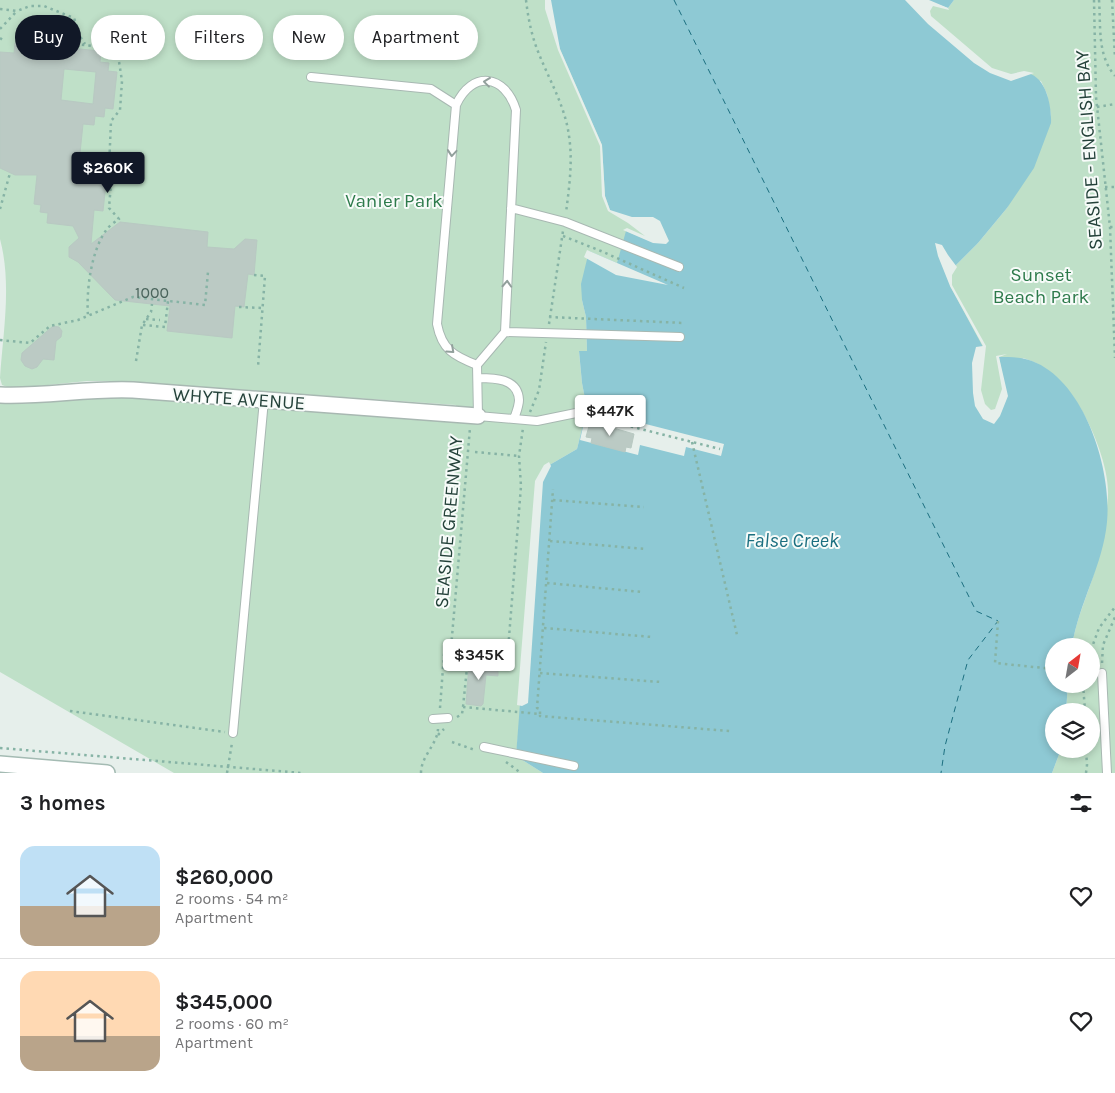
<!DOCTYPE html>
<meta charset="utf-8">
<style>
:root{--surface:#fff;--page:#f6f6f6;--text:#202124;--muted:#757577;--line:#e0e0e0;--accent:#111827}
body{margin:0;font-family:Karla,sans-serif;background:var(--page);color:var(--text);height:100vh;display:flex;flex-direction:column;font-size:19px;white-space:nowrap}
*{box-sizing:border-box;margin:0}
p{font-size:16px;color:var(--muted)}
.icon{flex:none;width:28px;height:28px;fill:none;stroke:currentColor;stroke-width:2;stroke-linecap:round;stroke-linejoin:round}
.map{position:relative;height:773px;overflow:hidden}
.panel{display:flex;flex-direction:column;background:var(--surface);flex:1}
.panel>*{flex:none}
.top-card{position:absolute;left:15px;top:15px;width:500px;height:45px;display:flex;gap:10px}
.needle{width:32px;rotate:31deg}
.buttons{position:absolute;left:1045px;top:638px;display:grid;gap:10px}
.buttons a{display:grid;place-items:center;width:55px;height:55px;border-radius:50%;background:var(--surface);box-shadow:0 2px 8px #0003;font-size:25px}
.price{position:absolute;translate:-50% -42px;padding:0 11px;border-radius:5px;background:#fff;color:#222;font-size:16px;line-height:32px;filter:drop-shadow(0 1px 2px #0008)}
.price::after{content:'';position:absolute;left:50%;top:30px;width:15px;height:11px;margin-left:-8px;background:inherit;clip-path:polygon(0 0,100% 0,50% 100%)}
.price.current{background:var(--accent);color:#fff}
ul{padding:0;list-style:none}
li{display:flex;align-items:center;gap:15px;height:125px;padding:0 20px}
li+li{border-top:1px solid var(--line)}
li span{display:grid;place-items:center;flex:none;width:140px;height:100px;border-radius:15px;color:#555}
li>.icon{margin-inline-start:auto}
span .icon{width:60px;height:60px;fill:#fffc;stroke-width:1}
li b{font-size:21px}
h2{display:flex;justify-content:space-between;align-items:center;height:60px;padding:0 20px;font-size:21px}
.chip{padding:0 18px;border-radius:22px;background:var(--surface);box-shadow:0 2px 8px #0003;font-size:18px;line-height:45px}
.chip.current{background:var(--accent);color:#fff}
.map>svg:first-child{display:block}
</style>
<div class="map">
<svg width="1115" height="773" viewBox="0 0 1115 773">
<rect width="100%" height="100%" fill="#e6efeb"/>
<path fill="#bfe0c8" d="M0 0H547L648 235 582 300 586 317 587 351 579 352 582 383 587 409 577 449 546 467 516 756 543 773H174L0 672V403L21 404 116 395 458 421 456 405 117 381H87L19 388H10L2 385 0 378C3 332 12 284 0 239Z
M954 0H1115V773H1052L1061 749H1091V711H1066L1068 684H1091V646H1072C1076 618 1089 593 1096 566 1101 550 1107 512 1108 495 1109 469 1094 431 1081 409 1068 386 1048 365 1023 358L1005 389 997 410 991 413 983 405 950 286V274L956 265 978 243 1007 208 1051 115 1047 94 1041 81 991 71 929 18V5L948 8Z"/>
<path fill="#8ec9d4" d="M547 0H954L948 8 933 3 927 13C943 27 958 41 973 55 979 60 984 67 991 71 1004 78 1012 73 1024 73 1046 73 1052 107 1051 123L1034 168 1007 208 978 243 956 265 950 274V286L983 347 978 390 986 410 994 412 1005 389 999 357C1010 357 1022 357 1032 361 1085 381 1112 470 1107 522 1103 565 1079 603 1072 646H1054V684H1068L1066 711H1054V749H1061L1052 773H543L516 756 537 482 546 467 577 449 587 409 582 383 579 351H587L586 317 582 300 581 284 589 251 617 263 626 231 645 239 648 235 610 210 605 196 602 145 560 49Z"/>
<path fill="#e6efeb" d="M545 0H551L560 49 602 145 605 196 610 210 632 217H653L660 221 669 241 666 244 653 243 623 230 627 228 645 236 628 223 608 211 602 196 600 146 558 50 545 9Z
M905 0H929L948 8 949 10 933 6 930 11 931 16 992 68 1011 74 1024 71 1034 73 1011 81 990 73 974 63 928 24Z
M935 243 942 245 948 255 957 267 952 275V285L986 346 981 390 985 404 991 410 995 409 1002 389 996 356 1007 354 999 357 1008 396 1000 416 994 424 983 419 975 406 973 393 972 363 976 347 983 346 950 286 938 256Z
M587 250 668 285 616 275 584 257Z
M587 409 724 444 721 456 686 447 684 456 640 445 638 455 580 440Z
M549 462 551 466 543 482 528 703 522 706 517 705 535 481 544 465Z"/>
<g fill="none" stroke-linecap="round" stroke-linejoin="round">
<path stroke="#1c6f80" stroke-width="1" stroke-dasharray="6 5" stroke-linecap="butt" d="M674 0 976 611 998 621 968 660 945 746 941 773"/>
</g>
<path fill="#bbcac4" stroke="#b8c9c2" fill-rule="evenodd" d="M15 43 101 51 100 62 109 63 108 71 117 72 113 109 105 108 104 117 95 116 94 125 83 124 80 153 91 155 90 165 97 166 96 173 107 174 103 211 94 210 91 244 120 222 208 232 207 247 234 249 245 239 257 240 254 275 248 274 244 307 235 306 232 338 167 331 170 306 115 300 78 262 69 257V247L79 238 73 226 47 223 48 213 40 212 41 205 34 204 37 175H15L0 168V52L14 53ZM64 69 96 72 93 104 61 100Z
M53 326 59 327 62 331 61 337 56 341 54 360 43 359 37 367 32 369 25 366 21 360 22 353Z
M596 423 634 434 631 448 626 447 625 452 591 443 592 438 586 437 589 426 594 427Z
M472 662 498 664V676L486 675 483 704 481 706 466 704 469 664H472Z"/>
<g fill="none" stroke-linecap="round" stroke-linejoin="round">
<defs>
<path id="lane" d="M311 77 431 89 456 105
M511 208 565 222 679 267
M505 332 680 337
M477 365C454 356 442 350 437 324L456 105C472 70 505 74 516 110L505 332 477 365 478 416 537 421 576 413 585 416
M478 378C494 378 518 378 519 400 519 406 516 413 514 419
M1102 673 1107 773
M433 719 448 718
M233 733 264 400
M484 747 574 766"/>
<path id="street" d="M0 395C44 397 88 388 133 390L478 416"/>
<path id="secondary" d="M0 764 107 773"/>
</defs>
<use href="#lane" stroke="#a8b8b2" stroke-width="10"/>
<use href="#street" stroke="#a8b8b2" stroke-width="18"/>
<use href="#secondary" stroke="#a4bbb3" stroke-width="18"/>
<path stroke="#86b3a5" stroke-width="2.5" stroke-dasharray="2.5 4" stroke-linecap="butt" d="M526 0C528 17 531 33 537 49 548 78 565 105 569 136 573 162 569 188 566 213
M1094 0 1096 97 1110 227 1115 358
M1099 0C1101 27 1097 55 1115 76
M1112 0 1115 58
M0 9 17 11 30 6H44L74 18 81 38 85 44
M0 29 16 12
M0 38 4 41
M56 42 93 46 107 54 118 55 122 81 120 110 111 121 109 168 111 183 109 208 119 219C115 222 110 225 107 229 91 250 86 291 88 316
M1097 107 1115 104
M1105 187H1115
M0 209 10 173
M1110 227H1115
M563 236 601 251 684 288
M254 275 265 276 258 367
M239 307 262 308
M549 317 684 323
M146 319 160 320
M549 324 563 231
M143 325 165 327 168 301
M0 340 30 343 50 326 78 320 133 297 205 305 208 272
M136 361 142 325 151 312 152 304
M530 412 539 390 546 342
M593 417 720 449
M692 442 737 635
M475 452 519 456
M553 500 644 507
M550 541 646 549
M547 583 642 592
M998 621 995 663 1054 669
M544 628 652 637
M1091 650 1099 628 1115 607
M1102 663 1103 645 1115 617
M540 673 661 682
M1083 684 1085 711
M463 707 540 714V716L730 731
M440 708 444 654 451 648 470 428
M70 711 225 732
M540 714V709L537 708 553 489
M457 717 462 714 463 707 468 658 495 659 504 657 508 650 521 486 519 456 523 428
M438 735 444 729
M452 742 475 750
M506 762 521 773
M227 773 232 743
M421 773C421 756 437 745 438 729
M1086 773 1087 765 1086 749"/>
<use href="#lane" stroke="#fff" stroke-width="8"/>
<use href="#street" stroke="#fff" stroke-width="15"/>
<use href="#secondary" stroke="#fff" stroke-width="15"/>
<path stroke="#86b3a5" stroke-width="2.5" stroke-dasharray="2.5 4" stroke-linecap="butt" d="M0 748 302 773"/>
</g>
<defs><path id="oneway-chevron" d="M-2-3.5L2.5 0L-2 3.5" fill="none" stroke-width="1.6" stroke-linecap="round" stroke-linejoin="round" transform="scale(1.25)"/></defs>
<g stroke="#92a09c">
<use href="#oneway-chevron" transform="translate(487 82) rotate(-173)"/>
<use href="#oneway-chevron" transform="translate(452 153) rotate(95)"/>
<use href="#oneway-chevron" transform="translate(507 284) rotate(-87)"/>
<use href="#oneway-chevron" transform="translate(451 350) rotate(42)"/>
</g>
<g text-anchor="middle" stroke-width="4" stroke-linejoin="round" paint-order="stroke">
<g font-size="16" fill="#4a645c">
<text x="152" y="298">1000</text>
</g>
<g font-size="19" fill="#24423a" stroke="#f7fbf9">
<text transform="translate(1088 150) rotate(-94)" y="7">SEASIDE - ENGLISH BAY</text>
<text transform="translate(239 398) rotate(4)" y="7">WHYTE AVENUE</text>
<text transform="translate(448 522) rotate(-85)" y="7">SEASIDE GREENWAY</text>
</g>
<g font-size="19" fill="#2d7a4b" stroke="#f7fbf9">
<text x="394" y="207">Vanier Park</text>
<text x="1041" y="281">Sunset<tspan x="1041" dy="22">Beach Park</tspan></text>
</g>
<g font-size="20" font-style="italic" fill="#1c6f80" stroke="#f7fbf9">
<text x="792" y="547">False Creek</text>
</g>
</g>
</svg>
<div class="buttons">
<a><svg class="needle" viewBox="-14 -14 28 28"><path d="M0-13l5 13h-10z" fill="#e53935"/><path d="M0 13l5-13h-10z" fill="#757577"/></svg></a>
<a><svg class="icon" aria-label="layers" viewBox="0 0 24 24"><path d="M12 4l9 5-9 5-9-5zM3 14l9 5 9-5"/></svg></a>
</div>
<b class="price current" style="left:108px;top:194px">$260K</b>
<b class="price" style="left:610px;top:437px">$447K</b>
<b class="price" style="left:479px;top:681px">$345K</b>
<div class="top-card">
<a class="chip current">Buy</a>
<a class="chip">Rent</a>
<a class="chip">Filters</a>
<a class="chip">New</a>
<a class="chip">Apartment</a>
</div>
</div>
<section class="panel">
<h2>3 homes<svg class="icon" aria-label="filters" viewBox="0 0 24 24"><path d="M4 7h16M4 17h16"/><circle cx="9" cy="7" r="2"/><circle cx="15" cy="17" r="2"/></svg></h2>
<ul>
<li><span style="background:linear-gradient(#bfe0f5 60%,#b9a48a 0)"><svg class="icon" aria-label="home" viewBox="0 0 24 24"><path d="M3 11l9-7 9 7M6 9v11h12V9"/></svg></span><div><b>$260,000</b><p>2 rooms · 54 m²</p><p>Apartment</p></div><svg class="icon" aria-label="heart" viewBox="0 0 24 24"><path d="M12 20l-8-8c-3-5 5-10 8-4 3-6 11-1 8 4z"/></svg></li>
<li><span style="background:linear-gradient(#ffd9b3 65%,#b9a48a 0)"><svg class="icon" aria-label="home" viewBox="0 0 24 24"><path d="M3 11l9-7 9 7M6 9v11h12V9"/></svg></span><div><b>$345,000</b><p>2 rooms · 60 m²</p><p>Apartment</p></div><svg class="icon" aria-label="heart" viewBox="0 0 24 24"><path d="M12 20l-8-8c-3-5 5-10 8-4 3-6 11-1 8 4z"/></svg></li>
</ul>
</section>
